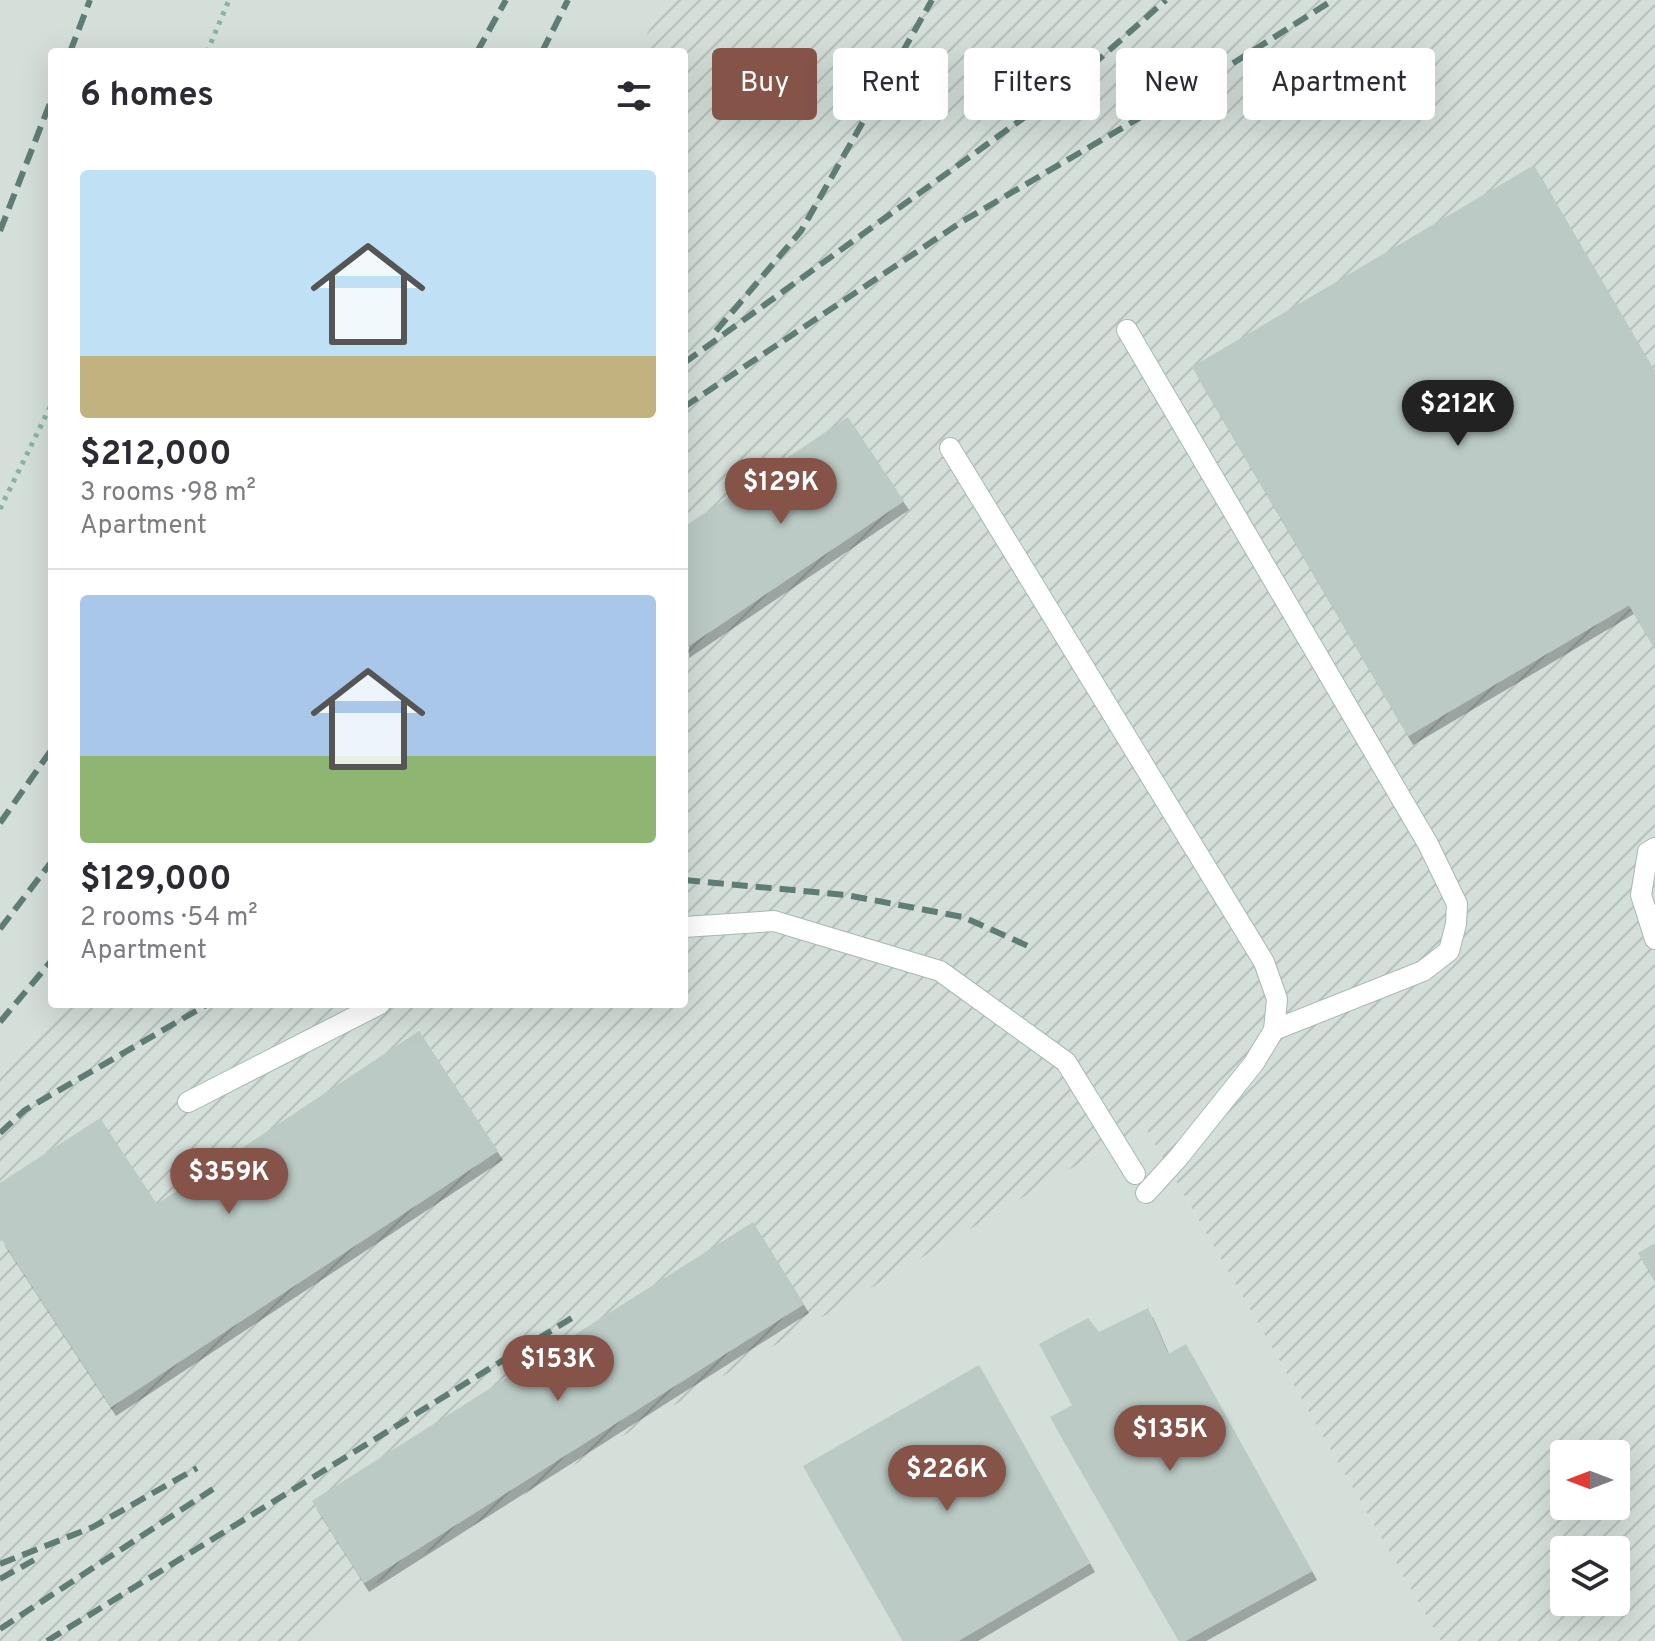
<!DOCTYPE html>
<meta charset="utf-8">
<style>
:root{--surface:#fff;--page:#f7f7f7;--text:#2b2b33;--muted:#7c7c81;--line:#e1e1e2;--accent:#855347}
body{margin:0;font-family:Overpass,sans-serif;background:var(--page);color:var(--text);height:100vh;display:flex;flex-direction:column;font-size:30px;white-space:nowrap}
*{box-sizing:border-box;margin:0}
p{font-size:26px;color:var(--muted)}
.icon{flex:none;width:44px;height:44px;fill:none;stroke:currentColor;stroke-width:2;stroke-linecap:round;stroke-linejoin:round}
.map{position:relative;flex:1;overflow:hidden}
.side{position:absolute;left:48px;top:48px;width:640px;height:960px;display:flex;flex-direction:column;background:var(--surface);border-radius:8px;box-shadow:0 8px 32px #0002}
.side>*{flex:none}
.top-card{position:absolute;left:712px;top:48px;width:760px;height:72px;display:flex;gap:16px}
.needle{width:52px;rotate:270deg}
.fabs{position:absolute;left:1550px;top:1440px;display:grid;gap:16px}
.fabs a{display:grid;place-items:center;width:80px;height:80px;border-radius:8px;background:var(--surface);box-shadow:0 8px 32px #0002;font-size:40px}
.price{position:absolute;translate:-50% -68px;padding:0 18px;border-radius:28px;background:var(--accent);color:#fff;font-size:26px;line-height:52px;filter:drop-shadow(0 2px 4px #0008)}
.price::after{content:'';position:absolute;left:50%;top:48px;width:24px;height:18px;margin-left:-12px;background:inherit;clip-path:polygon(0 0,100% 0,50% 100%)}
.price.on{background:#222;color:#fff}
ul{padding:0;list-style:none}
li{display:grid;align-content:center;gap:16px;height:424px;padding:0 32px}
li+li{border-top:2px solid var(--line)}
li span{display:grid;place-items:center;height:248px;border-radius:8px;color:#555}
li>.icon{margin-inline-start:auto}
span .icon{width:144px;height:144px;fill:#fffc;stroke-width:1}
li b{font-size:34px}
h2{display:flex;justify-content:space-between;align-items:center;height:96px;padding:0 32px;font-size:34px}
.chip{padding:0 28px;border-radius:8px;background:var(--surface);box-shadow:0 8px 32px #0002;font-size:28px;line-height:72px}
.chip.on{background:var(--accent);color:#fff}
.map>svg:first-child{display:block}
</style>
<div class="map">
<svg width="1655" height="1641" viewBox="0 0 1655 1641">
<defs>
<pattern id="industrial-furrows" width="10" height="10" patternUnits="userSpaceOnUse" patternTransform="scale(2)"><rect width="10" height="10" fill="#d4dfda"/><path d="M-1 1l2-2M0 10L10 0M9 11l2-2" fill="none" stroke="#b6c1bc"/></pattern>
<filter id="shadow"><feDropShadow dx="5" dy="9" stdDeviation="0" flood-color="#0004"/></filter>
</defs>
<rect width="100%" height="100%" fill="#e6efeb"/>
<path fill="#d4dfda" d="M0 0H667L636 52H52V1004H57L0 1079Z
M1144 1125 1441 1641H314L375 1584Z"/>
<path fill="url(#industrial-furrows)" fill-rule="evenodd" d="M667 0H1655V1641H1441L1144 1125 375 1584 314 1641H0V1079L57 1004H684V52H636ZM1564 1454H1616V1506H1564ZM1564 1550H1616V1602H1564Z"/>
<path fill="#bbcac4" filter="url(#shadow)" d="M1534 165 1655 371V649L1629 605 1408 736 1192 367Z
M848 417 904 501 684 649V527Z
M419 1031 498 1151 111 1407 0 1237V1183L100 1118 157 1204Z
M753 1222 804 1304 364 1583 312 1501Z
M1655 1243V1281L1638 1253Z
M1148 1308 1168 1354 1186 1344 1312 1571 1185 1641H1179L1050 1417 1072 1405 1039 1344 1088 1318 1099 1332Z
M979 1365 1090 1563 958 1641H903L803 1466Z"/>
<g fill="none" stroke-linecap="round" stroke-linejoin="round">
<defs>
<path id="lane" d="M1127 330 1428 844 1457 904 1456 924 1449 951 1423 971 1274 1030
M950 448 1264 962 1277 999 1274 1030 1254 1063 1178 1158 1146 1193
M1655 848 1648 852 1641 895 1655 939
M684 927 774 921 940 971 1066 1062 1135 1174
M188 1102 380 1004"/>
</defs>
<use href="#lane" stroke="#a8b8b2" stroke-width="22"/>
<path stroke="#86b3a5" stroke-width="5" stroke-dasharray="4 6" stroke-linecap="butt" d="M207 52 229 0
M0 509 52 403"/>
<use href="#lane" stroke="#fff" stroke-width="20"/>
<path stroke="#5f7d75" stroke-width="6" stroke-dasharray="16 8" stroke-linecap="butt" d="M70 52 90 0
M477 52 506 0
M542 52 568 0
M0 231 52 98
M716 331 801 231 932 0
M684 363 1072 83 1166 0
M684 407 963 221 1235 62 1333 0
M0 823 52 749
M684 880 846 895 963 917 1028 946
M0 929 52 861
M0 1022 52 960
M0 1133 25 1110 208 1004
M0 1564 93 1527 197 1468
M0 1579 34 1560
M0 1629 213 1489
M47 1641 575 1316"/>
</g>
</svg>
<div class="fabs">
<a><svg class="needle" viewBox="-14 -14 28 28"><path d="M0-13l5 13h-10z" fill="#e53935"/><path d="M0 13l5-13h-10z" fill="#7c7c81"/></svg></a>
<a><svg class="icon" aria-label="layers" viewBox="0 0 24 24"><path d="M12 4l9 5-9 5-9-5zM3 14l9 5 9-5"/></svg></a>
</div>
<b class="price on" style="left:1458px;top:448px">$212K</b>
<b class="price" style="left:781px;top:526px">$129K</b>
<b class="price" style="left:229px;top:1216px">$359K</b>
<b class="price" style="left:558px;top:1403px">$153K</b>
<b class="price" style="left:1170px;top:1473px">$135K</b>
<b class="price" style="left:947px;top:1513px">$226K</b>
<div class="top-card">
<a class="chip on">Buy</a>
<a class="chip">Rent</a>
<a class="chip">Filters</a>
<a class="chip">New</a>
<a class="chip">Apartment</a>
</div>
<section class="side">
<h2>6 homes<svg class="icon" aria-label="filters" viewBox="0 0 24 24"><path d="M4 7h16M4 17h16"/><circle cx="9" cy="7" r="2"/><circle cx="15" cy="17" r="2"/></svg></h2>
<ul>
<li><span style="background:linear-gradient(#bfe0f5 75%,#c2b280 0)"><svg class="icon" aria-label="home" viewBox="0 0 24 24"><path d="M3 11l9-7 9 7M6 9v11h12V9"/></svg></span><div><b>$212,000</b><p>3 rooms · 98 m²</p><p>Apartment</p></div></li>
<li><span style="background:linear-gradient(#a9c7e8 65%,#8fb573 0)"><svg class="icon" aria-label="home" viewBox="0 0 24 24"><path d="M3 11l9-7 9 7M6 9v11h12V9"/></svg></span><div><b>$129,000</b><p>2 rooms · 54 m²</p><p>Apartment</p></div></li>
</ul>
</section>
</div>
